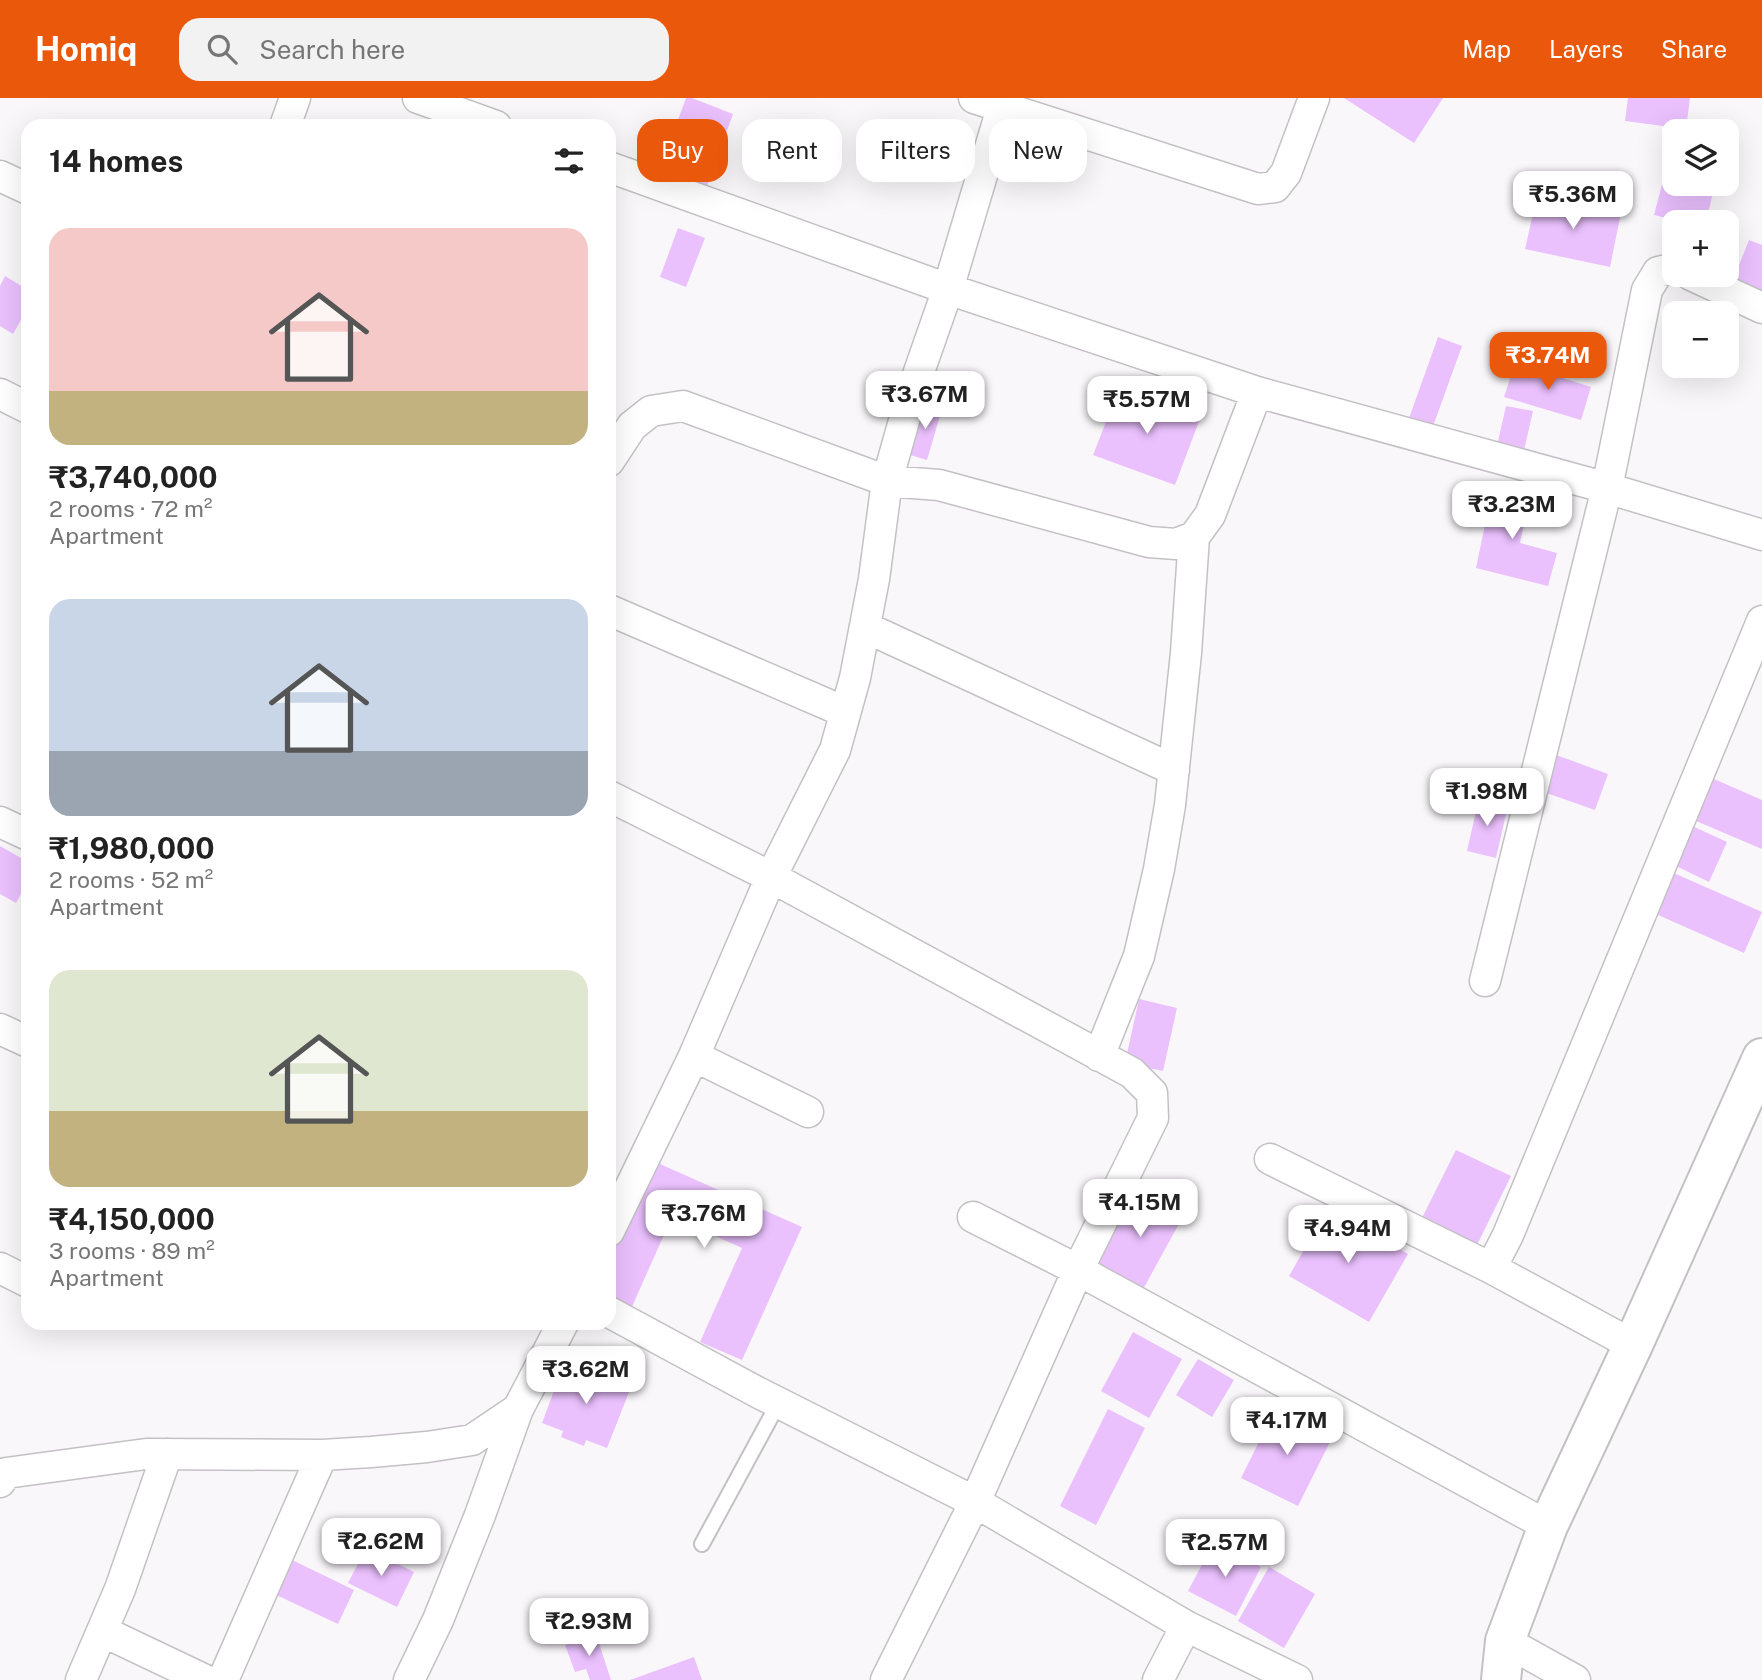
<!DOCTYPE html>
<meta charset="utf-8">
<style>
:root{--surface:#fff;--page:#f2f2f2;--text:#222;--muted:#767676;--accent:#ea580c}
body{margin:0;font-family:"Public Sans",sans-serif;background:var(--page);color:var(--text);height:100vh;display:flex;flex-direction:column;font-size:26px;white-space:nowrap}
*{box-sizing:border-box;margin:0}
p{font-size:23px;color:var(--muted)}
.icon{flex:none;width:38px;height:38px;fill:none;stroke:currentColor;stroke-width:2;stroke-linecap:round;stroke-linejoin:round}
.map{position:relative;flex:1;overflow:hidden}
.panel{position:absolute;left:21px;top:21px;width:595px;height:1211px;display:flex;flex-direction:column;background:var(--surface);border-radius:21px;box-shadow:0 7px 28px #0002}
.panel>*{flex:none}
.hud{position:absolute;left:637px;top:21px;width:665px;height:63px;display:flex;gap:14px}
.buttons{position:absolute;left:1662px;top:21px;display:grid;gap:14px}
.buttons a{display:grid;place-items:center;width:77px;height:77px;border-radius:14px;background:var(--surface);box-shadow:0 7px 28px #0002;font-size:35px}
.price{position:absolute;translate:-50% -60px;padding:0 16px;border-radius:14px;background:#fff;color:#222;font-size:23px;line-height:46px;filter:drop-shadow(0 2px 4px #0008)}
.price::after{content:'';position:absolute;left:50%;top:42px;width:21px;height:16px;margin-left:-10px;background:inherit;clip-path:polygon(0 0,100% 0,50% 100%)}
.price.current{background:var(--accent);color:#fff}
ul{padding:0;list-style:none}
li{display:grid;align-content:center;gap:14px;height:371px;padding:0 28px}
li span{display:grid;place-items:center;height:217px;border-radius:21px;color:#555}
li>.icon{margin-inline-start:auto}
span .icon{width:126px;height:126px;fill:#fffc;stroke-width:1}
li b{font-size:30px}
h2{display:flex;justify-content:space-between;align-items:center;height:84px;padding:0 28px;font-size:30px}
.pill{padding:0 24px;border-radius:21px;background:var(--surface);box-shadow:0 7px 28px #0002;font-size:24px;line-height:63px}
.pill.current{background:var(--accent);color:#fff}
header{display:flex;align-items:center;gap:42px;box-sizing:border-box;height:98px;padding:0 35px;background:var(--accent);color:#fff}
header strong{font-size:33px}
nav{display:flex;gap:38px;margin-inline-start:auto;font-size:24px}
.search{width:490px;height:63px;background:var(--page);display:flex;align-items:center;gap:18px;box-sizing:border-box;padding:0 24px;border-radius:21px;color:var(--muted);font-size:26px}
.map>svg:first-child{display:block}
</style>
<header>
<strong>Homiq</strong>
<div class="search"><svg class="icon" aria-label="search" viewBox="0 0 24 24"><circle cx="10" cy="10" r="6"/><path d="M15 15l6 6"/></svg>Search here</div>
<nav><a>Map</a><a>Layers</a><a>Share</a></nav>
</header>
<div class="map">
<svg width="1762" height="1582" viewBox="0 0 1762 1582">
<rect width="100%" height="100%" fill="#faf7fb"/>
<path fill="#eac0fd" d="M686 0H692L733 16 706 91 659 74Z
M1344 0H1443L1414 45Z
M1628 0H1690L1686 31 1625 23Z
M1667 67 1675 68V86H1715L1706 124H1683L1654 117Z
M1537 98 1621 115 1610 169 1525 151Z
M678 130 705 140 686 189 660 179Z
M1749 142 1762 147V200L1731 187Z
M5 178 28 192V210L13 236 0 228V188Z
M1438 239 1462 248 1432 331 1408 323Z
M1515 265 1591 289 1581 322 1504 299Z
M1120 288 1201 318 1175 387 1093 357Z
M922 305 942 311 927 362 907 356Z
M1506 308 1533 313 1523 357 1496 352Z
M1493 389 1530 397 1520 445 1557 455 1548 488 1476 470Z
M1551 655 1608 676 1595 712 1538 692Z
M1714 681 1762 702V751L1696 723Z
M1479 700 1508 707 1496 760 1467 753Z
M1690 727 1727 744 1709 784 1672 766Z
M0 748 28 764V783L16 805 0 796Z
M1667 772 1762 814 1744 855 1649 813Z
M1139 901 1177 910 1163 973 1125 965Z
M1456 1052 1511 1078 1477 1147 1422 1120Z
M651 1062 802 1129 742 1262 700 1244 742 1150 672 1119 630 1213 609 1203V1156Z
M1140 1087 1186 1113 1141 1195 1094 1170Z
M1327 1111 1408 1156 1369 1224 1289 1178Z
M1133 1234 1182 1261 1149 1320 1101 1293Z
M1198 1261 1234 1282 1212 1319 1176 1297Z
M565 1263 631 1289 607 1350 586 1342 584 1348 561 1339 563 1333 542 1325Z
M1276 1310 1333 1338 1298 1408 1241 1380Z
M1108 1311 1145 1330 1096 1427 1060 1408Z
M1214 1444 1261 1469 1236 1518 1188 1493Z
M366 1450 414 1474 397 1509 348 1485Z
M288 1460 354 1492 338 1526 272 1495Z
M1269 1469 1315 1496 1284 1550 1238 1523Z
M596 1536 611 1582H590L586 1571 575 1574 565 1547Z
M694 1559 702 1582H630Z"/>
<g fill="none" stroke-linecap="round" stroke-linejoin="round">
<defs>
<path id="lane" d="M702 1446 779 1304"/>
<path id="street" d="M418 0 496 28
M974 0 1258 91 1275 89 1286 75 1314 0
M285 28 295 0
M609 69 948 191 1257 294 1607 390 1762 437
M0 78 28 91
M1691 177 1762 210
M0 296 28 310
M609 363 632 328 651 313 683 308 887 383 939 387 1149 444 1176 446 1194 439 1210 417 1257 294
M609 512 845 614
M865 529 1174 672
M609 698 771 779 1132 975 1152 995 1153 1020 1078 1172 975 1404 886 1582
M0 724 28 737
M1485 883 1607 390 1647 192 1658 174 1675 170
M0 931 28 944
M694 958 808 1014
M1099 958 1139 858 1159 771 1170 707 1186 555 1194 439
M1270 1061 1491 1170 1633 1247
M973 1119 1078 1172 1548 1428
M609 1133 694 958 771 779 835 652 855 580 874 481 887 383 913 291 948 191 1005 0
M0 1170 28 1184
M1491 1170 1508 1137 1762 523
M609 1214 759 1295 975 1404 1186 1528 1297 1582
M0 1384 6 1375 146 1356 322 1357 371 1354 427 1349 472 1342 518 1311
M102 1533 205 1582
M1505 1543 1575 1582
M81 1582 120 1491 167 1356
M223 1582 322 1357
M409 1582 438 1522 480 1417 518 1311 563 1225
M1158 1582 1186 1528"/>
<path id="secondary" d="M1501 1582 1505 1543 1548 1428 1633 1247 1762 960"/>
</defs>
<use href="#lane" stroke="#c4c1c5" stroke-width="18"/>
<use href="#street" stroke="#c4c1c5" stroke-width="33"/>
<use href="#secondary" stroke="#c4c1c5" stroke-width="42"/>
<use href="#lane" stroke="#fff" stroke-width="14"/>
<use href="#street" stroke="#fff" stroke-width="30"/>
<use href="#secondary" stroke="#fff" stroke-width="38"/>
</g>
</svg>
<div class="buttons">
<a><svg class="icon" aria-label="layers" viewBox="0 0 24 24"><path d="M12 4l9 5-9 5-9-5zM3 14l9 5 9-5"/></svg></a>
<a>+</a>
<a>−</a>
</div>
<b class="price" style="left:1573px;top:133px">₹5.36M</b>
<b class="price current" style="left:1548px;top:294px">₹3.74M</b>
<b class="price" style="left:925px;top:333px">₹3.67M</b>
<b class="price" style="left:1147px;top:338px">₹5.57M</b>
<b class="price" style="left:1512px;top:443px">₹3.23M</b>
<b class="price" style="left:1487px;top:730px">₹1.98M</b>
<b class="price" style="left:1140px;top:1141px">₹4.15M</b>
<b class="price" style="left:704px;top:1152px">₹3.76M</b>
<b class="price" style="left:1348px;top:1167px">₹4.94M</b>
<b class="price" style="left:586px;top:1308px">₹3.62M</b>
<b class="price" style="left:1287px;top:1359px">₹4.17M</b>
<b class="price" style="left:381px;top:1480px">₹2.62M</b>
<b class="price" style="left:1225px;top:1481px">₹2.57M</b>
<b class="price" style="left:589px;top:1560px">₹2.93M</b>
<div class="hud">
<a class="pill current">Buy</a>
<a class="pill">Rent</a>
<a class="pill">Filters</a>
<a class="pill">New</a>
</div>
<section class="panel">
<h2>14 homes<svg class="icon" aria-label="filters" viewBox="0 0 24 24"><path d="M4 7h16M4 17h16"/><circle cx="9" cy="7" r="2"/><circle cx="15" cy="17" r="2"/></svg></h2>
<ul>
<li><span style="background:linear-gradient(#f6c9c9 75%,#c2b280 0)"><svg class="icon" aria-label="home" viewBox="0 0 24 24"><path d="M3 11l9-7 9 7M6 9v11h12V9"/></svg></span><div><b>₹3,740,000</b><p>2 rooms · 72 m²</p><p>Apartment</p></div></li>
<li><span style="background:linear-gradient(#c9d6e8 70%,#9aa5b1 0)"><svg class="icon" aria-label="home" viewBox="0 0 24 24"><path d="M3 11l9-7 9 7M6 9v11h12V9"/></svg></span><div><b>₹1,980,000</b><p>2 rooms · 52 m²</p><p>Apartment</p></div></li>
<li><span style="background:linear-gradient(#dfe7d0 65%,#c2b280 0)"><svg class="icon" aria-label="home" viewBox="0 0 24 24"><path d="M3 11l9-7 9 7M6 9v11h12V9"/></svg></span><div><b>₹4,150,000</b><p>3 rooms · 89 m²</p><p>Apartment</p></div></li>
</ul>
</section>
</div>
